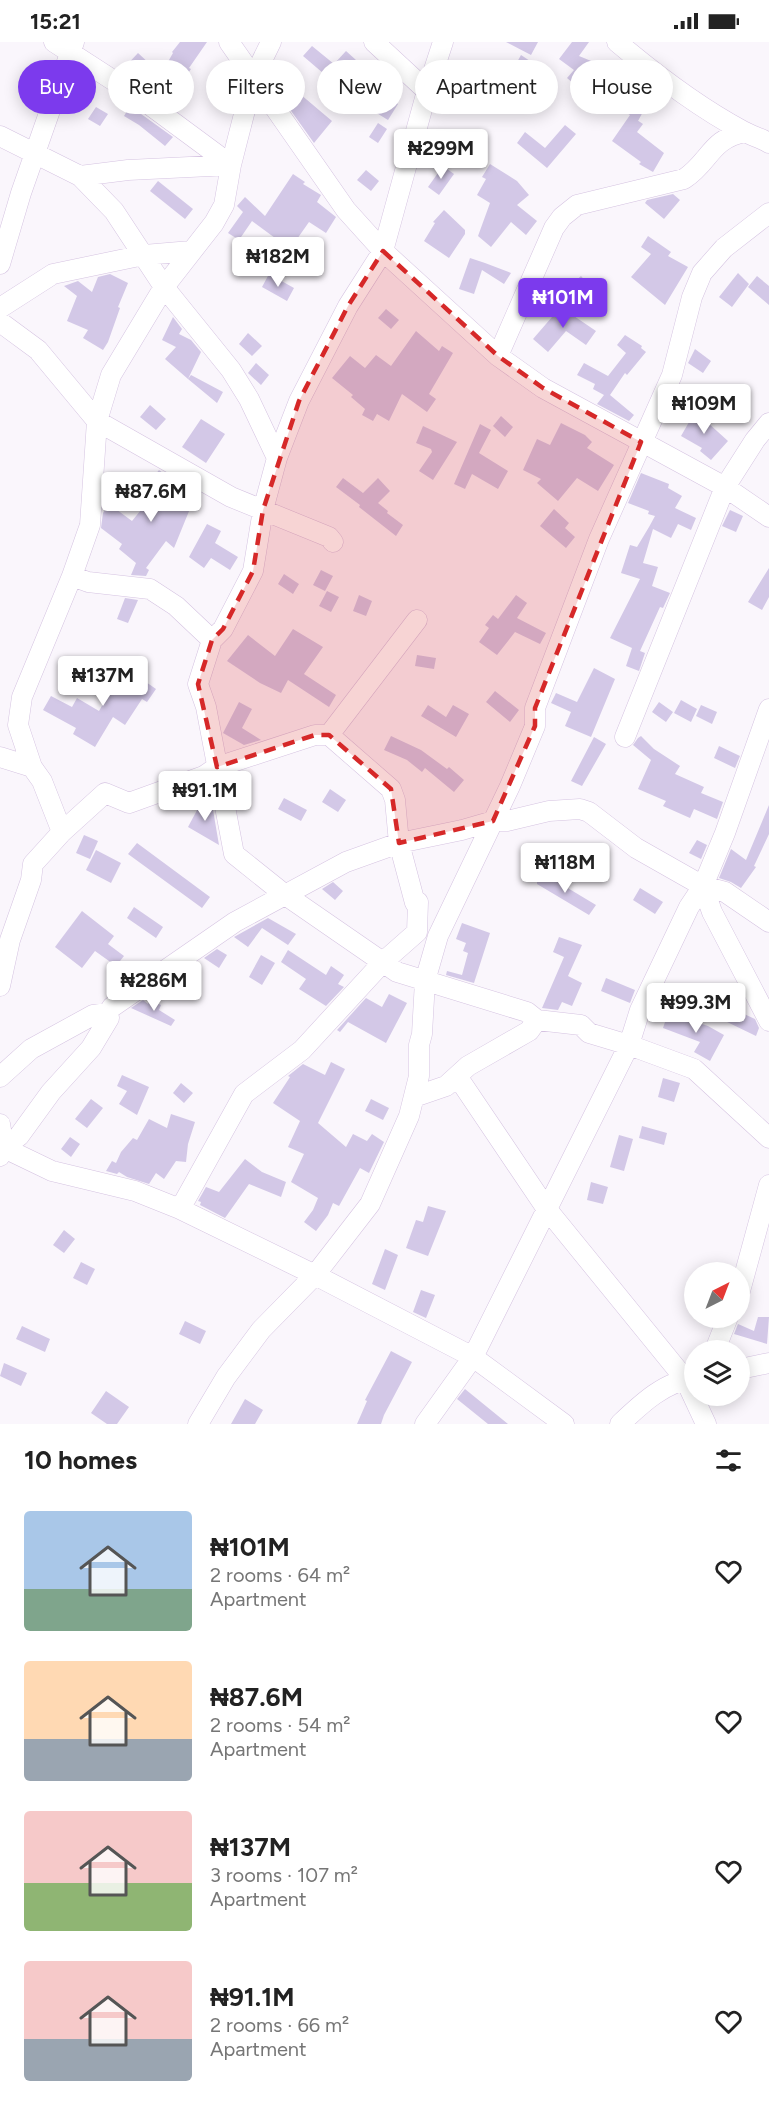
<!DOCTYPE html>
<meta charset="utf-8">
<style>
:root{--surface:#fff;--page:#f2f2f2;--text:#222;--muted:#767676;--accent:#7c3aed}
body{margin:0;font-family:Figtree,sans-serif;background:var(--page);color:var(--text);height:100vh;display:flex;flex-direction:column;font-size:22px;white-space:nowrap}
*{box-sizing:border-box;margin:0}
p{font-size:20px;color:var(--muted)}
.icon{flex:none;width:33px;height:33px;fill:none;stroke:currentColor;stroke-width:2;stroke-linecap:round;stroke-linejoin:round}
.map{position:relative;height:1382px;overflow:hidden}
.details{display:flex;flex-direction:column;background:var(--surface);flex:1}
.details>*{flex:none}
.hud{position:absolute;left:18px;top:18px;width:734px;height:54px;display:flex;gap:12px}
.needle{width:39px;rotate:42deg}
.controls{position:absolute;left:684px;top:1220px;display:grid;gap:12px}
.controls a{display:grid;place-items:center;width:66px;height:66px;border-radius:50%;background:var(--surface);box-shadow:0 3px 15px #0003;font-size:30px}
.price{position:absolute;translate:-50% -51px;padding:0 14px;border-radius:6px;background:#fff;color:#222;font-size:20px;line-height:39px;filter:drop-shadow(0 2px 3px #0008)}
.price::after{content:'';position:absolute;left:50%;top:36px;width:18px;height:14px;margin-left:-9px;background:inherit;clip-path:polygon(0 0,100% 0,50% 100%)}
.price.selected{background:var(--accent);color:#fff}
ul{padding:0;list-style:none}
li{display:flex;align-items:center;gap:18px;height:150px;padding:0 24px}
li span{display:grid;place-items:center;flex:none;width:168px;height:120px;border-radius:6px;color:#555}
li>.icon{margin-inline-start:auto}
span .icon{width:72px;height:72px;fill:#fffc;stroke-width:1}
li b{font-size:26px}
h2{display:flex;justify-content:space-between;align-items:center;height:72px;padding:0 24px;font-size:26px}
.pill{padding:0 21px;border-radius:27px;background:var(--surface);box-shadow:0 3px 15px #0003;font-size:21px;line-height:54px}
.pill.selected{background:var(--accent);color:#fff}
.status{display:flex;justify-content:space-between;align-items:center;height:42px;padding:0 30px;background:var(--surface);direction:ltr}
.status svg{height:16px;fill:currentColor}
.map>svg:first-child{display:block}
</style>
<div class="status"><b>15:21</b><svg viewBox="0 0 49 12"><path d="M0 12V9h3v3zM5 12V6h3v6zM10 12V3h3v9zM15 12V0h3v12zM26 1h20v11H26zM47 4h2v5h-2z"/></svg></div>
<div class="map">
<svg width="769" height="1382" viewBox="0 0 769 1382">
<rect width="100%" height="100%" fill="#faf6fc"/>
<path fill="#d3c8e7" d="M180 0H207L189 26 191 27 184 37 165 25 173 11 172 10Z
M506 0H538L531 13Z
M572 0H589L579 14 596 21 590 35 580 47 567 36 574 28 559 17Z
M312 4 334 22 346 9 356 18 337 43 303 14Z
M138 11 164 35 154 51 134 37 123 27Z
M521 13 545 29 522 64 512 57 520 45 507 38Z
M625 39 641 50 642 47 652 53 638 79 631 74 643 82 637 90 664 111 653 130 639 122 641 120 612 99 630 73 611 61Z
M300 52 332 79 314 101 289 66Z
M386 54 398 62 388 78 375 70Z
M130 64 173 95 165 104 139 83 124 74Z
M96 65 108 72 100 84 88 77Z
M378 81 387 87 378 101 369 95Z
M565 83 576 92 547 126 517 101 525 90 545 106Z
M490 122 517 139 529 153 517 163 537 179 526 193 511 180 491 205 478 194 490 161 477 153 486 137 482 135Z
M443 124 454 132 439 153 428 145Z
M366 128 379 139 371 149 357 138Z
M293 132 305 140 303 142 321 153 317 160 336 175 326 191 309 180 290 207 252 179 239 198 228 191 243 170 237 164 245 155 265 174Z
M158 139 193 167 185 177 150 149Z
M673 152 680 158 664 177 645 161 647 158Z
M444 168 465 188V192L449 216 424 199 435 181 433 180Z
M648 194 671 210 668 214 688 225 665 263 631 235 651 212 641 205Z
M470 216 485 221 511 231 504 242 482 228 474 252 459 247Z
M738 231 749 242 732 265 719 255Z
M110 232 128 241 118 265 120 266 108 300 103 308 83 296 88 288 67 279 77 254 64 244 78 239 92 250 98 235Z
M269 232 294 246 287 259 262 245Z
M581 234 593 248 584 256 572 242Z
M757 234 769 244V263L748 245Z
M559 260 570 268 568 270 596 289 586 303 566 289 548 310 533 297 552 275 550 273Z
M386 267 399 278 391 287 378 276Z
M173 275 182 287 179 292 191 298 201 310 188 337 165 317 176 305 162 298Z
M416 289 439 309 442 304 453 311 429 352 436 357 427 370 402 352 389 379 377 372 373 379 362 373 365 367 351 355 353 353 332 336 350 314 365 326 376 313 391 324Z
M248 291 262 304 252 314 239 302Z
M625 293 642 304 641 306 646 310 627 333 625 331 610 353 634 373 629 379 597 362 604 353 593 347 595 342 577 333 584 321 608 334 626 311 617 303Z
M695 307 711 319 703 331 688 321Z
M256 321 269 333 261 343 248 331Z
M191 333 223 350 217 361 188 337Z
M150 363 166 377 156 388 140 375Z
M696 368 709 376 707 380 728 399 711 418 700 409 702 406 681 394Z
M501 374 513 385 505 395 493 384Z
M201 377 225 392 206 421 182 405Z
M561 381 585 393 592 400 587 406 614 423 598 449 577 436 558 459 537 441 541 437 523 428 537 397 550 403Z
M480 382 491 388 479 411 508 429 498 447 472 432 465 447 454 442Z
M423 384 457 400 433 438 419 429 432 410 431 407 416 401Z
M159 428 182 446 196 452 174 506 166 499 146 526 149 528 146 534 131 533 136 521 119 507 122 502 101 486 103 471 109 462 132 479 158 447 149 440Z
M641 431 669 442 668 446 682 454 675 466 696 476 691 488 678 482 671 496 653 487 643 521 658 525 652 544 670 551 663 566 660 565 640 609 645 611 639 629 626 624 632 606 610 596 640 537 621 531 630 503 637 505 649 485H651H649L655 474 648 472 649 469 628 461Z
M343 436 363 451 378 436 390 449 378 461 388 469 387 471 403 483 396 494 359 465 360 463 336 445Z
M554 467 569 481 565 486 575 495 566 506 540 484Z
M730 468 743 474 736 490 722 484Z
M207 482 221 489 215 501 238 515 230 528 211 516 204 526 189 515Z
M769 526V555L762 568 748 560Z
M321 528 333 534 325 549 313 543Z
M284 532 299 542 293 552 278 542Z
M327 549 339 555 331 570 319 564Z
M359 553 372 559 366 574 353 569Z
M516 553 527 561 517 576 546 591 540 602 515 590 497 613 479 600 489 586 485 583 493 573 498 577Z
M125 556 138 558 128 581 117 577Z
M293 587 323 605 304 632 336 653 329 665 288 638 281 651 260 641 227 619 248 593 275 614Z
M417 613 436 616 434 627 415 624Z
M123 624 156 647 147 660 142 657 125 683 113 675 95 705 73 692 76 686 43 668 51 654 72 665 77 656 99 669 116 639 114 637Z
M594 626 615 637 591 695 565 684 571 670 551 661 556 651 577 660Z
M495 649 519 668 510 680 486 660Z
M681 658 697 667 691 680 674 671Z
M239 660 252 667 242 686 261 698 244 703 223 691Z
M659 660 673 670 666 680 652 670Z
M428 663 446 675 453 663 469 672 456 695 421 674Z
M701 663 717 670 712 682 696 674Z
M391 694 421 708 447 727 449 725 464 738 454 750 425 726 422 730 407 718 384 708Z
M641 694 654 707 680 724 675 732 704 745 701 751 723 760 717 777 694 767 690 776 663 764 666 759 638 747 651 718 633 703 638 696Z
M594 695 606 702 582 744 571 739Z
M719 704 740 714 735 726 714 716Z
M330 747 346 758 338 770 322 760Z
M284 756 307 768 301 779 278 767Z
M203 757 212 762 219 803 188 785Z
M769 763V792L754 824 756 825 741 846 731 840 719 836 731 807 746 818Z
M84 793 98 799 90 817 76 811Z
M697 798 707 803 701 817 689 811Z
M137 801 210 855 202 866 128 812Z
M563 805 579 813 573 824 558 816Z
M96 808 121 821 111 841 86 828Z
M541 830 596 863 589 873 537 842V837Z
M333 840 343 849 335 858 322 847Z
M640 846 663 860 655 872 633 858Z
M134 865 163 885 156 896 127 876Z
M82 869 114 894 108 902 124 914 116 924 95 909 82 926 55 905Z
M268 876 296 892 288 903 262 886 248 905 234 895Z
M462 881 490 891 474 941 446 933 447 929 462 933 468 911 463 909 466 901 456 897Z
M559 895 582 903 568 934 582 941 572 964 562 960 558 968 542 966 564 915 553 910Z
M217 907 227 913 219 926 204 916Z
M288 908 326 933 331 924 344 933 338 942 344 945 326 964 299 947 306 937 281 920Z
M261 913 275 921 262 943 249 935Z
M606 936 635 948 630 961 601 949Z
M389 952 407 961 386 1001 348 980 340 990 337 988 366 956 382 965Z
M143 958 148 962 150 958 161 963 159 968 175 978 171 984 131 966Z
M731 966 755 977 759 986 756 994 725 979Z
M668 971 708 984 724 993 710 1019 694 1010 700 1000 663 986Z
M331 1020 345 1027 318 1081 346 1105 353 1092 367 1099 372 1092 384 1100 369 1131 360 1126 339 1164 333 1161 328 1173 316 1189 304 1180 313 1168 318 1156 291 1140 304 1112 288 1105 300 1079 273 1061 290 1035 288 1034 303 1022 325 1033Z
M122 1033 149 1045 137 1073 119 1062 127 1049 117 1044Z
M663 1036 680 1041 674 1060 658 1055Z
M181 1041 193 1051 184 1061 173 1051Z
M91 1057 103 1066 87 1086 75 1077Z
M371 1057 389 1066 383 1078 365 1069Z
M171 1072 195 1080 188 1102 186 1120 176 1119 164 1137 156 1131 149 1142 127 1135 119 1130 117 1132 106 1129 112 1119 116 1121 121 1110 133 1096 137 1098 149 1077 167 1086Z
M642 1084 667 1091 664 1103 639 1096Z
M619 1093 633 1097 624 1129 610 1125Z
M70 1095 80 1102 71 1115 61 1107Z
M245 1117 262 1130 286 1140 281 1155 249 1142 225 1176 200 1163 201 1160 198 1159 206 1145 219 1150Z
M591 1140 608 1145 603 1162 587 1158Z
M428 1164 446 1169 428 1214 406 1206 416 1178 423 1180Z
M64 1188 75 1197 64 1211 53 1203Z
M385 1207 398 1213 385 1248 372 1242Z
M81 1220 95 1227 87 1243 73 1236Z
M421 1248 435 1253 426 1276 413 1270Z
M758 1275H769L767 1302 734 1292 738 1282 754 1289Z
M185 1279 206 1289 200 1302 179 1292Z
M22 1284 50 1297 45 1310 16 1297Z
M391 1309 412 1320 384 1373 381 1382H357L367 1359 365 1358Z
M4 1321 27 1331 21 1344 0 1334Z
M465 1347 508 1382H488L457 1357Z
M106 1349 129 1365 117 1382H107L91 1371Z
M245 1357 263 1368 255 1382H231Z"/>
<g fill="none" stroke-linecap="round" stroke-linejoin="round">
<defs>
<path id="minor" d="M54 0 139 55 231 123
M229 0 346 168 383 209 498 314 543 346 725 445 769 475
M374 0 427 49
M617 0C656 33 698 65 743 89 752 94 761 96 769 101
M0 94 80 134 114 169 164 245 231 328 249 357 277 416 263 468 253 529 223 587 212 598 198 642 206 665 234 812 284 852 397 930 527 970 537 978 581 983 589 991 629 1003 694 1027 769 1096
M80 134 128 128 231 123
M0 222 21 151 74 0
M0 266 53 232 144 213 191 209
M0 280 38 308 97 379 231 455 329 495 333 500
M498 314 554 186 562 175 577 163 684 137C710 120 710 97 745 90
M277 416 299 359 348 264 383 209 427 49 443 0
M72 534 88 540 150 547 176 564 212 598
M329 693 417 578
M625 695 725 445 755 398 769 381
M0 715 32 725
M62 790 42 739 32 725 18 683 22 655 72 534 90 483 97 379 111 333 164 245 214 181 224 163 231 123 253 37 271 0
M703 844 712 870 769 979
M0 944 10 898 31 838 33 822 62 790 105 751 129 761 204 734 217 725 315 693H329L391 747 395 758 399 801 415 861 418 860 417 890 383 920 302 1008 244 1052 180 1167
M457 1034 546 1166 685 1337 706 1382
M0 1035 31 1007 93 973 108 971
M414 1055 446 1044 468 1024 529 989 537 978
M0 1082 4 1106
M0 1104 52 1129 135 1149 180 1167 315 1233 473 1315 564 1382
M0 1114 4 1106 19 1094 51 1050 91 1006 109 976 108 971 112 965 235 880 346 820 399 801 462 788 493 779H507L549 769 580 767 589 770 636 806 703 844 725 850 769 880
M740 1249 769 1143
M715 1308 728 1275
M740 1327 769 1321
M198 1382 226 1335 261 1288 315 1233 370 1162 409 1074 419 1034V1003L422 992 425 939 438 894 510 744 535 684V666L599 497 672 333 692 255 702 231 724 206 769 171
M425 1382 473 1315 629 1003 640 968 689 865 703 844 725 791 769 667
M620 1382C640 1363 666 1338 694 1337"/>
</defs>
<use href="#minor" stroke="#d5c3e1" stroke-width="21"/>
<use href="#minor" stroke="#fff" stroke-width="20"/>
</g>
<path fill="#d62828" fill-opacity="0.2" stroke="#d62828" stroke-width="4.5" stroke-dasharray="12 8" stroke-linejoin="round" d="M383 209 498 314 543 346 641 400 535 666V684L493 779 399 801 391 747 329 693H315L217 725 198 642 212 598 223 587 253 529 263 468 299 359 348 264Z"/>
</svg>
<div class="controls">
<a><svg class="needle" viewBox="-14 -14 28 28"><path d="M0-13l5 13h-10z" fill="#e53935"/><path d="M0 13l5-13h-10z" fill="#767676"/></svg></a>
<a><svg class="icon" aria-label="layers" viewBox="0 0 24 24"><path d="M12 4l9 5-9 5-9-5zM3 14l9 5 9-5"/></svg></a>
</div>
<b class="price" style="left:441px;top:138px">₦299M</b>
<b class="price" style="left:278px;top:246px">₦182M</b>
<b class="price selected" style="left:563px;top:287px">₦101M</b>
<b class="price" style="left:704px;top:393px">₦109M</b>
<b class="price" style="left:151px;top:481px">₦87.6M</b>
<b class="price" style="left:103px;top:665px">₦137M</b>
<b class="price" style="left:205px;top:780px">₦91.1M</b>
<b class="price" style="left:565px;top:852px">₦118M</b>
<b class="price" style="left:154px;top:970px">₦286M</b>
<b class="price" style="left:696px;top:992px">₦99.3M</b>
<div class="hud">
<a class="pill selected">Buy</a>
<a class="pill">Rent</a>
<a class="pill">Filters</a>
<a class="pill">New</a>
<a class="pill">Apartment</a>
<a class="pill">House</a>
</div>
</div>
<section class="details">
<h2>10 homes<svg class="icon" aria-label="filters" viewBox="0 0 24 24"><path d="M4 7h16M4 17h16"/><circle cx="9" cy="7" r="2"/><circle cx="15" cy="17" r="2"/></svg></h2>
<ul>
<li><span style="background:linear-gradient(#a9c7e8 65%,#7fa58c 0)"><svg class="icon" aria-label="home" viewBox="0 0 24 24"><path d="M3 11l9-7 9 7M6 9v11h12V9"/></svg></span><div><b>₦101M</b><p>2 rooms · 64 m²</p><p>Apartment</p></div><svg class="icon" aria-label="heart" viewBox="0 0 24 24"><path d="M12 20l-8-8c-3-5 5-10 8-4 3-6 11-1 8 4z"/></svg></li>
<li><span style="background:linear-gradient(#ffd9b3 65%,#9aa5b1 0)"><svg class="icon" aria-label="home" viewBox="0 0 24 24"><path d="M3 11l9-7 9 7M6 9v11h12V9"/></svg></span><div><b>₦87.6M</b><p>2 rooms · 54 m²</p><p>Apartment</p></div><svg class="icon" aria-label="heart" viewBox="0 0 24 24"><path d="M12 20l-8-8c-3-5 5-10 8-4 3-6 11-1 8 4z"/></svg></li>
<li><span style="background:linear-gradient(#f6c9c9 60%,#8fb573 0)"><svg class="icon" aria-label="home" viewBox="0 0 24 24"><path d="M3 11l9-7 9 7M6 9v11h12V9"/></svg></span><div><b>₦137M</b><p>3 rooms · 107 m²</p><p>Apartment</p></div><svg class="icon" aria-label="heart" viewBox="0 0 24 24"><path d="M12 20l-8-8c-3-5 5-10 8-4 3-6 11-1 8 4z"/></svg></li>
<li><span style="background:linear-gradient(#f6c9c9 65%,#9aa5b1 0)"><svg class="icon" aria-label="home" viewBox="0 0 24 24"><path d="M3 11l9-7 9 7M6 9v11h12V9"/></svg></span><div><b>₦91.1M</b><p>2 rooms · 66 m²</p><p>Apartment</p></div><svg class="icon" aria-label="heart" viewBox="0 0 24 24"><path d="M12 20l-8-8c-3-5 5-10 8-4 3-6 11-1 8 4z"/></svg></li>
</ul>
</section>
